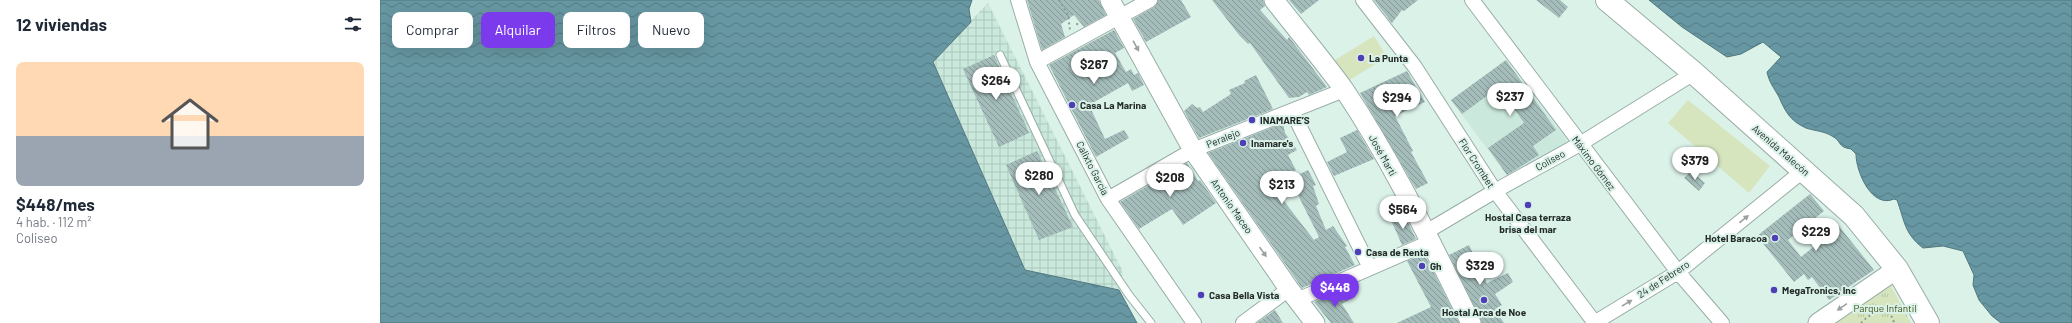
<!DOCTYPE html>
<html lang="es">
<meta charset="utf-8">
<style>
:root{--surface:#fff;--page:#f2f2f3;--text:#1f2937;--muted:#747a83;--line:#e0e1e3;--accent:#7c3aed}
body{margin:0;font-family:Barlow,sans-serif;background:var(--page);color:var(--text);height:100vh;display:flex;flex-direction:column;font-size:15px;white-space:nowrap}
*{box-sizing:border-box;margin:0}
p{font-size:13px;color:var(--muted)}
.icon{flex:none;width:22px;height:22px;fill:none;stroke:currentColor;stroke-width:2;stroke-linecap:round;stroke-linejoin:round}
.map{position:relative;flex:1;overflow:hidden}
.drawer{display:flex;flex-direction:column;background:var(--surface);width:380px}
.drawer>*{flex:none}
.hud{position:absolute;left:12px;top:12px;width:380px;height:36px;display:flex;gap:8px}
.price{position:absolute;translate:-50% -34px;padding:0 9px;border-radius:14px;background:#fff;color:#222;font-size:13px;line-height:26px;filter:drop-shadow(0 1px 2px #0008)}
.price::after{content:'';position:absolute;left:50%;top:24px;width:12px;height:9px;margin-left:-6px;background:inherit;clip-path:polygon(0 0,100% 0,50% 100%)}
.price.on{background:var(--accent);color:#fff}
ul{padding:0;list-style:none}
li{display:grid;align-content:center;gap:8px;height:212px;padding:0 16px}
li+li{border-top:1px solid var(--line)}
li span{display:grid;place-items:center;height:124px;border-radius:8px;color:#555}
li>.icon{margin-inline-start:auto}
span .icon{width:72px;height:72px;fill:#fffc;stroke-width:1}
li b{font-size:17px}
h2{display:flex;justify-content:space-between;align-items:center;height:48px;padding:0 16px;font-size:17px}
.chip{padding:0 14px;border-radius:8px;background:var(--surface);box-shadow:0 4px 16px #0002;font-size:14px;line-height:36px}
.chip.on{background:var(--accent);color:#fff}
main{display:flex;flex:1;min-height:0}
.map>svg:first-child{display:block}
</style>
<main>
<section class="drawer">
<h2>12 viviendas<svg class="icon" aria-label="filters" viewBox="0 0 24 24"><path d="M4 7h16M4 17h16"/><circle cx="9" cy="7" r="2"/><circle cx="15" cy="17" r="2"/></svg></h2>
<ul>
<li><span style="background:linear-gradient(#ffd9b3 60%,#9aa5b1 0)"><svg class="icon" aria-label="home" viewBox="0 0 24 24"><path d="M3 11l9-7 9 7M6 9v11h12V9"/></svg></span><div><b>$448/mes</b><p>4 hab. · 112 m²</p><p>Coliseo</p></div></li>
</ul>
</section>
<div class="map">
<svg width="1692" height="323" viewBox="0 0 1692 323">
<defs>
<pattern id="industrial-grid" width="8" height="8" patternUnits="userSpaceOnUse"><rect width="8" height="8" fill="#cae9dc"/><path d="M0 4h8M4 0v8" fill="none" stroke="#adc8bd"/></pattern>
<pattern id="park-tufts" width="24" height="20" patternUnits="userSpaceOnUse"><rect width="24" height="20" fill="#d7e5bf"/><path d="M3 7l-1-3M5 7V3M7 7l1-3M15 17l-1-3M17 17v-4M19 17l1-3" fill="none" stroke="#b8c5a4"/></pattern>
<pattern id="water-waves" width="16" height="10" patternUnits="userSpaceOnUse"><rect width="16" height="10" fill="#6797a2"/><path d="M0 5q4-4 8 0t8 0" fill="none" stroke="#547b84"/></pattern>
<pattern id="building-back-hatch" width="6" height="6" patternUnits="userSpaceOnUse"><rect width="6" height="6" fill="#a4bdbb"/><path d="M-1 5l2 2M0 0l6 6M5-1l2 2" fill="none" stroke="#859a98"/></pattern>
</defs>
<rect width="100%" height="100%" fill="#dbf2e9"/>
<path fill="#cae9dc" d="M1126 60 1189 143 1128 177 1071 100Z"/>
<path fill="url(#industrial-grid)" d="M608 3 743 272 739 290 645 270 552 61Z"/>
<path fill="url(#park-tufts)" d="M1511 286 1531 323H1452Z"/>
<path fill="#d7e5bf" d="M994 36 1007 57 968 81 955 60Z
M1308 100 1390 166 1369 193 1288 123Z"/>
<path fill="url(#water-waves)" stroke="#52777d" d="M0 0H592L589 9 591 22 553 62 645 270 739 290 757 323H0Z
M1269 0H1692V323H1621L1612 316 1599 300 1593 285 1594 275 1583 251 1563 246 1543 248C1524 233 1525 222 1517 200L1514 199C1492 209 1476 172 1476 154L1471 149C1457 147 1462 141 1452 136 1444 131 1435 131 1426 128 1410 121 1405 111 1399 97 1394 88 1389 82 1387 72L1401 57 1383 42 1361 54 1347 57 1302 27Z"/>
<path fill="url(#building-back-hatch)" d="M647 0H719L726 15 704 27 694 15 681 24 685 37 662 50Z
M778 0H801L811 17 766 42 753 19 774 7Z
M832 0H883L885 6 880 10 907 40 909 37 947 87 929 95 927 92 919 97 909 98 870 43 868 44 859 35Z
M909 0H939L921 14Z
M994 0H1038L1024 11 1022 10 1012 23Z
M1156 0H1180L1188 7 1179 18Z
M734 30 744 48 735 53 746 72 751 69 754 75 758 73 764 85 752 91 748 83 709 105 725 139 744 130 749 138 716 157 669 65Z
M614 55 649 133 619 147 583 69Z
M1126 60 1176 130 1153 146 1159 155 1127 175 1108 148 1144 123 1119 87 1082 114 1071 100Z
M1027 71 1045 102 1015 116 1033 151 1031 152 1048 183 1036 189 980 93Z
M876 75 893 109 819 138 804 111 812 104 817 108 820 107 823 112 851 94 849 90 865 83 864 81Z
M903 123 905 133 917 150 908 155 916 170 890 183 934 240 939 237 910 179 928 170 936 185 933 186 939 204 936 206 946 230 953 226 967 246 965 247 975 265 922 288 828 153Z
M977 130 994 159 954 176 947 162 967 152 960 138Z
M657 151 693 227 659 240 626 165Z
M807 163 818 181 820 180 836 203 803 225 792 209 759 229 740 202Z
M1311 171 1325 183 1319 191 1304 178Z
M1430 194 1444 211 1408 240 1421 257 1459 226 1494 270 1449 300 1432 277 1428 280 1424 274 1414 282 1377 236Z
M1024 214 1036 239 1022 245 1011 220Z
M1089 245 1107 283 1128 273 1133 282 1115 294 1122 305 1115 309 1124 323H1102L1069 255Z
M1044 254 1052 269 1079 323H1017L1051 307 1027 261Z
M964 289 969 300 962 304 974 323H951L934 302Z
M895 310 903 323H877Z"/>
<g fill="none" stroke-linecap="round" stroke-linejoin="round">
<defs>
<path id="lane" d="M620 55 695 215 749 295 771 323"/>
<path id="street" d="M638 0 657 62 728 199 814 323
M983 0 1035 67 1115 191 1215 323
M1092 0 1298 272 1342 323
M657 62 770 0
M912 111 990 268
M728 199 813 150 964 90
M1046 232 1115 191 1200 144 1314 73
M917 300 1050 242
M863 323 909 289
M1214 323 1298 272 1424 170"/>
<path id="secondary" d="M730 0 813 150 909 289 935 323
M894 0C917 30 943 60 965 91 1014 164 1052 245 1091 323
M1438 323 1517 269"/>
<path id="primary" d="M1227 0 1314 73 1474 216 1517 269 1548 323"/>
</defs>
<use href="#lane" stroke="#98ada5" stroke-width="9"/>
<use href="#street" stroke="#98ada5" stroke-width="16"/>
<use href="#secondary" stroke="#98ada5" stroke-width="21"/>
<use href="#primary" stroke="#98ada5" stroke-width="24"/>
<path stroke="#8b9c96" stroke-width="2" stroke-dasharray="2 3" stroke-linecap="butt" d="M679 0 688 15 690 30
M697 25 698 20
M697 54 708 70 712 83 715 86
M1481 323C1490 313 1510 303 1514 323"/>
<use href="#lane" stroke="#fff" stroke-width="7"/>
<use href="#street" stroke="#fff" stroke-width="14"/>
<use href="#secondary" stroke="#fff" stroke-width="19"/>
<use href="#primary" stroke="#fff" stroke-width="22"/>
</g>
<defs><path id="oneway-solid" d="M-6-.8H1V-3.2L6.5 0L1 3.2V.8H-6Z"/></defs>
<g fill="#9ca09e">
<use href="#oneway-solid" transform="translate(756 46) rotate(61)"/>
<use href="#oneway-solid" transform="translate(1364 219) rotate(-39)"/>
<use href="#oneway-solid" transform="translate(883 252) rotate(55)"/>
<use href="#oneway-solid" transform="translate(1247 303) rotate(-31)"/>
<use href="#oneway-solid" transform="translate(1462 307) rotate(146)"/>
</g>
<g fill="#4f3fb6" stroke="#dbf2e9" stroke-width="1.5">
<circle cx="981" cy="58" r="4"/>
<circle cx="692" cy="105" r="4"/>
<circle cx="872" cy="120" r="4"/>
<circle cx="863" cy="143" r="4"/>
<circle cx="1148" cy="205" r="4"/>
<circle cx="1395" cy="238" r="4"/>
<circle cx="978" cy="252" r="4"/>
<circle cx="1042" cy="266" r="4"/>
<circle cx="1394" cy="290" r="4"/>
<circle cx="821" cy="295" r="4"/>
<circle cx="1104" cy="300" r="4"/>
</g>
<g text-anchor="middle" stroke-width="4" stroke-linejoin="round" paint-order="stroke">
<g font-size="10" font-weight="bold" fill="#222b28" stroke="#dbf2e9" text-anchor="start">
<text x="989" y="62">La Punta</text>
<text x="700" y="109">Casa La Marina</text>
<text x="880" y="124">INAMARE’S</text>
<text x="871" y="147">Inamare's</text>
<text x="1148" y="221" text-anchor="middle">Hostal Casa terraza<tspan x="1148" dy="12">brisa del mar</tspan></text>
<text x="1387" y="242" text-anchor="end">Hotel Baracoa</text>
<text x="986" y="256">Casa de Renta</text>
<text x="1050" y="270">Gh</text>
<text x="1402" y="294">MegaTronics, Inc</text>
<text x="829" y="299">Casa Bella Vista</text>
<text x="1104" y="316" text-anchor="middle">Hostal Arca de Noe</text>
</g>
<g font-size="10" fill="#222b28" stroke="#dbf2e9">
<text transform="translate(843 138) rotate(-22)" y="4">Peralejo</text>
<text transform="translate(1401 150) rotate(41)" y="4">Avenida Malecón</text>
<text transform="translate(1003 155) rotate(61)" y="4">José Martí</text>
<text transform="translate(1170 160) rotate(-29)" y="4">Coliseo</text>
<text transform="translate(1097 163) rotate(57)" y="4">Flor Crombet</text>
<text transform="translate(1214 163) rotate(53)" y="4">Máximo Gómez</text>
<text transform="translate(713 168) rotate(63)" y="4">Calixto García</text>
<text transform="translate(852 206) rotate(55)" y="4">Antonio Maceo</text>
<text transform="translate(1283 279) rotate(-33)" y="4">24 de Febrero</text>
</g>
<g font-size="10" fill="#3f5016" stroke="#dbf2e9">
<text x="1505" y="312">Parque Infantil</text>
</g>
</g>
</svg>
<b class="price" style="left:714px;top:85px">$267</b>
<b class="price" style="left:616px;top:101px">$264</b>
<b class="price" style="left:1130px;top:117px">$237</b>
<b class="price" style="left:1017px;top:118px">$294</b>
<b class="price" style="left:1315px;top:181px">$379</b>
<b class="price" style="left:659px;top:196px">$280</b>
<b class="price" style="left:790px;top:198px">$208</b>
<b class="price" style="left:902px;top:205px">$213</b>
<b class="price" style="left:1023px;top:230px">$564</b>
<b class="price" style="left:1436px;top:252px">$229</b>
<b class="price" style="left:1100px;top:286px">$329</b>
<b class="price on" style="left:955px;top:308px">$448</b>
<div class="hud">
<a class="chip">Comprar</a>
<a class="chip on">Alquilar</a>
<a class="chip">Filtros</a>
<a class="chip">Nuevo</a>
</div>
</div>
</main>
